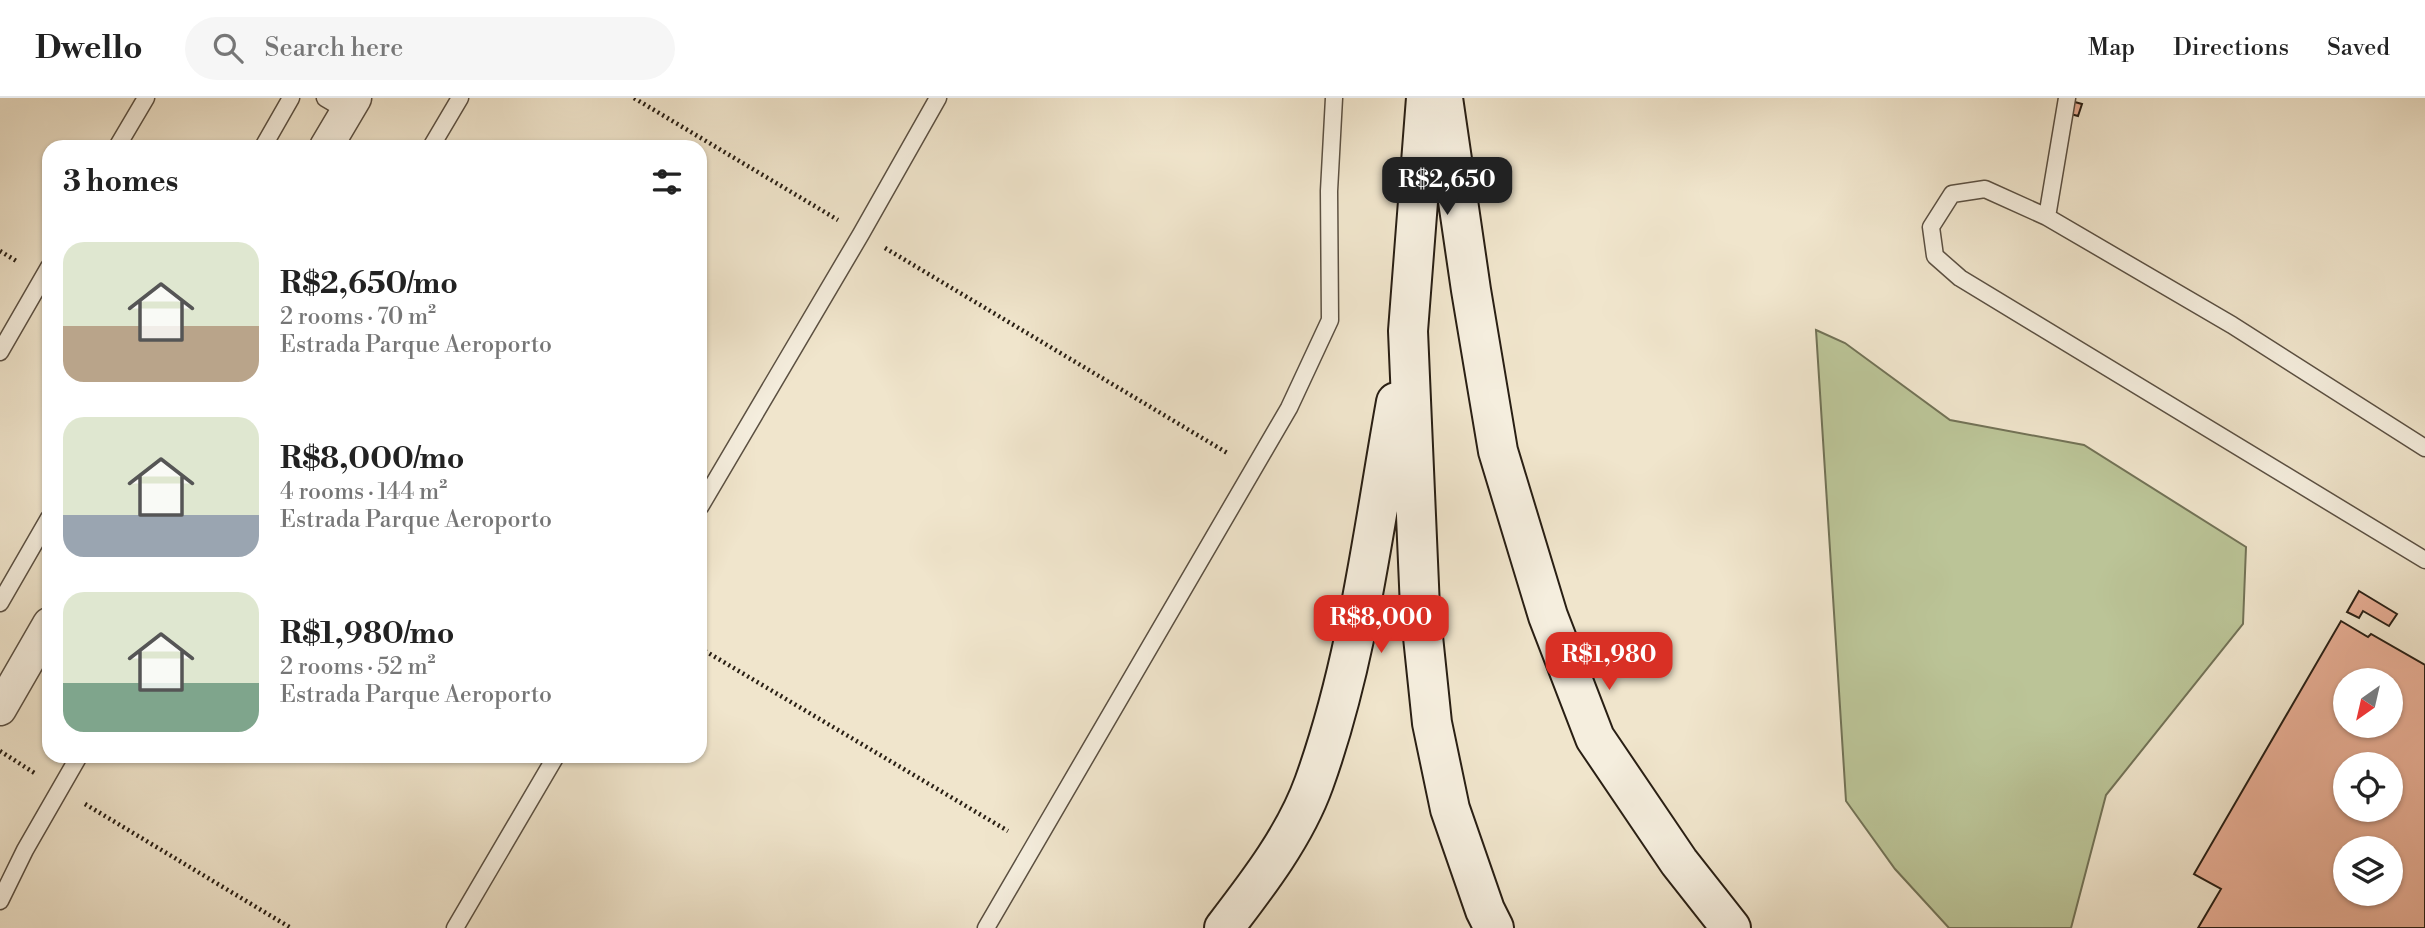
<!DOCTYPE html>
<meta charset="utf-8">
<style>
:root{--surface:#fff;--page:#f6f6f6;--text:#222;--muted:#767676;--line:#e0e0e0;--accent:#d93025}
body{margin:0;font-family:"Libre Bodoni",serif;background:var(--page);color:var(--text);height:100vh;display:flex;flex-direction:column;font-size:26px;white-space:nowrap}
*{box-sizing:border-box;margin:0}
p{font-size:23px;color:var(--muted)}
.icon{flex:none;width:38px;height:38px;fill:none;stroke:currentColor;stroke-width:2;stroke-linecap:round;stroke-linejoin:round}
.map{position:relative;flex:1;overflow:hidden}
.sheet{position:absolute;left:42px;top:42px;width:665px;height:623px;display:flex;flex-direction:column;background:var(--surface);border-radius:21px;box-shadow:0 2px 5px #0004}
.sheet>*{flex:none}
.needle{width:46px;rotate:214deg}
.fabs{position:absolute;left:2333px;top:570px;display:grid;gap:14px}
.fabs a{display:grid;place-items:center;width:70px;height:70px;border-radius:50%;background:var(--surface);box-shadow:0 2px 5px #0004;font-size:35px}
.price{position:absolute;translate:-50% -60px;padding:0 16px;border-radius:14px;background:var(--accent);color:#fff;font-size:23px;line-height:46px;filter:drop-shadow(0 2px 4px #0008)}
.price::after{content:'';position:absolute;left:50%;top:42px;width:21px;height:16px;margin-left:-10px;background:inherit;clip-path:polygon(0 0,100% 0,50% 100%)}
.price.selected{background:#222;color:#fff}
ul{padding:0;list-style:none}
li{display:flex;align-items:center;gap:21px;height:175px;padding:0 21px}
li span{display:grid;place-items:center;flex:none;width:196px;height:140px;border-radius:21px;color:#555}
li>.icon{margin-inline-start:auto}
span .icon{width:84px;height:84px;fill:#fffc;stroke-width:1}
li b{font-size:30px}
h2{display:flex;justify-content:space-between;align-items:center;height:84px;padding:0 21px;font-size:30px}
header{display:flex;align-items:center;gap:42px;box-sizing:border-box;height:98px;padding:0 35px;background:var(--surface);border-bottom:2px solid var(--line)}
header strong{font-size:33px}
nav{display:flex;gap:38px;margin-inline-start:auto;font-size:24px}
.search{width:490px;height:63px;background:var(--page);display:flex;align-items:center;gap:18px;box-sizing:border-box;padding:0 24px;border-radius:38px;color:var(--muted);font-size:26px}
.map>svg:first-child{display:block}
</style>
<header>
<strong>Dwello</strong>
<div class="search"><svg class="icon" aria-label="search" viewBox="0 0 24 24"><circle cx="10" cy="10" r="6"/><path d="M15 15l6 6"/></svg>Search here</div>
<nav><a>Map</a><a>Directions</a><a>Saved</a></nav>
</header>
<div class="map">
<svg width="2425" height="830" viewBox="0 0 2425 830">
<rect width="100%" height="100%" fill="#f0e5cc"/>
<filter id="stains"><feTurbulence type="fractalNoise" baseFrequency=".00286" numOctaves="4"/><feColorMatrix values="0 0 0 0 .2 0 0 0 0 .09 0 0 0 0 .02 0 0 0 .5 -.17"/></filter>
<radialGradient id="worn" r=".72"><stop offset=".6" stop-color="#630" stop-opacity="0"/><stop offset="1" stop-color="#630" stop-opacity=".3"/></radialGradient>
<path fill="#bbc497" stroke="#727256" stroke-width="2" d="M1816 232 1845 245 1950 322 2084 347 2246 449 2243 526 2106 697 2071 830H1949L1895 771 1846 703Z"/>
<path fill="#e8ae95" stroke="#291f14" stroke-width="2" fill-rule="evenodd" d="M2071 3 2082 6 2078 18 2067 15Z
M2359 493 2397 516 2389 528 2363 513 2359 520 2347 514Z
M2341 523 2368 539 2371 536 2425 567V830H2198L2221 791 2194 776ZM2345 583H2390V628H2345ZM2345 667H2390V712H2345ZM2345 751H2390V796H2345Z"/>
<g fill="none" stroke-linecap="round" stroke-linejoin="round">
<defs>
<path id="lane" d="M325 0 347 13
M117 49 146 0
M263 49 291 0
M431 49 460 0
M2047 119 2067 0
M0 254 49 169
M2425 350 2232 227 2047 119 1985 91 1952 96 1931 129 1935 158 1960 180 2425 462
M700 409 861 136 938 0
M0 505 49 420
M0 803 25 752 79 658
M455 830 556 658
M986 830 1289 310 1330 222 1329 93 1334 0"/>
<path id="street" d="M326 49 355 0
M0 611 49 526"/>
<path id="secondary" d="M1426 0 1408 233 1420 510 1432 625 1450 711 1485 812 1494 830
M1443 0 1471 192 1498 353 1548 518 1595 640 1679 764 1731 830
M1224 830C1257 787 1295 738 1314 685 1358 563 1373 432 1396 304"/>
</defs>
<use href="#lane" stroke="#5b5042" stroke-width="19"/>
<use href="#street" stroke="#5b5042" stroke-width="35"/>
<use href="#secondary" stroke="#291f14" stroke-width="42"/>
<path stroke="#291f14" stroke-width="4.5" stroke-dasharray="2 3.5" stroke-linecap="butt" d="M634 0 838 122
M885 150 1229 356
M0 153 18 164
M700 550 1008 733
M0 653 36 676
M85 706 291 830"/>
<use href="#lane" stroke="#f5eede" stroke-width="16"/>
<use href="#street" stroke="#f5eede" stroke-width="32"/>
<use href="#secondary" stroke="#f5eede" stroke-width="38"/>
</g>
<rect width="100%" height="100%" filter="url(#stains)"/>
<rect width="100%" height="100%" fill="url(#worn)"/>
</svg>
<div class="fabs">
<a><svg class="needle" viewBox="-14 -14 28 28"><path d="M0-13l5 13h-10z" fill="#e53935"/><path d="M0 13l5-13h-10z" fill="#767676"/></svg></a>
<a><svg class="icon" aria-label="locate" viewBox="0 0 24 24"><circle cx="12" cy="12" r="6"/><path d="M12 2v4M12 18v4M2 12h4M18 12h4"/></svg></a>
<a><svg class="icon" aria-label="layers" viewBox="0 0 24 24"><path d="M12 4l9 5-9 5-9-5zM3 14l9 5 9-5"/></svg></a>
</div>
<b class="price selected" style="left:1447px;top:119px">R$2,650</b>
<b class="price" style="left:1381px;top:557px">R$8,000</b>
<b class="price" style="left:1609px;top:594px">R$1,980</b>
<section class="sheet">
<h2>3 homes<svg class="icon" aria-label="filters" viewBox="0 0 24 24"><path d="M4 7h16M4 17h16"/><circle cx="9" cy="7" r="2"/><circle cx="15" cy="17" r="2"/></svg></h2>
<ul>
<li><span style="background:linear-gradient(#dfe7d0 60%,#b9a48a 0)"><svg class="icon" aria-label="home" viewBox="0 0 24 24"><path d="M3 11l9-7 9 7M6 9v11h12V9"/></svg></span><div><b>R$2,650/mo</b><p>2 rooms · 70 m²</p><p>Estrada Parque Aeroporto</p></div></li>
<li><span style="background:linear-gradient(#dfe7d0 70%,#9aa5b1 0)"><svg class="icon" aria-label="home" viewBox="0 0 24 24"><path d="M3 11l9-7 9 7M6 9v11h12V9"/></svg></span><div><b>R$8,000/mo</b><p>4 rooms · 144 m²</p><p>Estrada Parque Aeroporto</p></div></li>
<li><span style="background:linear-gradient(#dfe7d0 65%,#7fa58c 0)"><svg class="icon" aria-label="home" viewBox="0 0 24 24"><path d="M3 11l9-7 9 7M6 9v11h12V9"/></svg></span><div><b>R$1,980/mo</b><p>2 rooms · 52 m²</p><p>Estrada Parque Aeroporto</p></div></li>
</ul>
</section>
</div>
